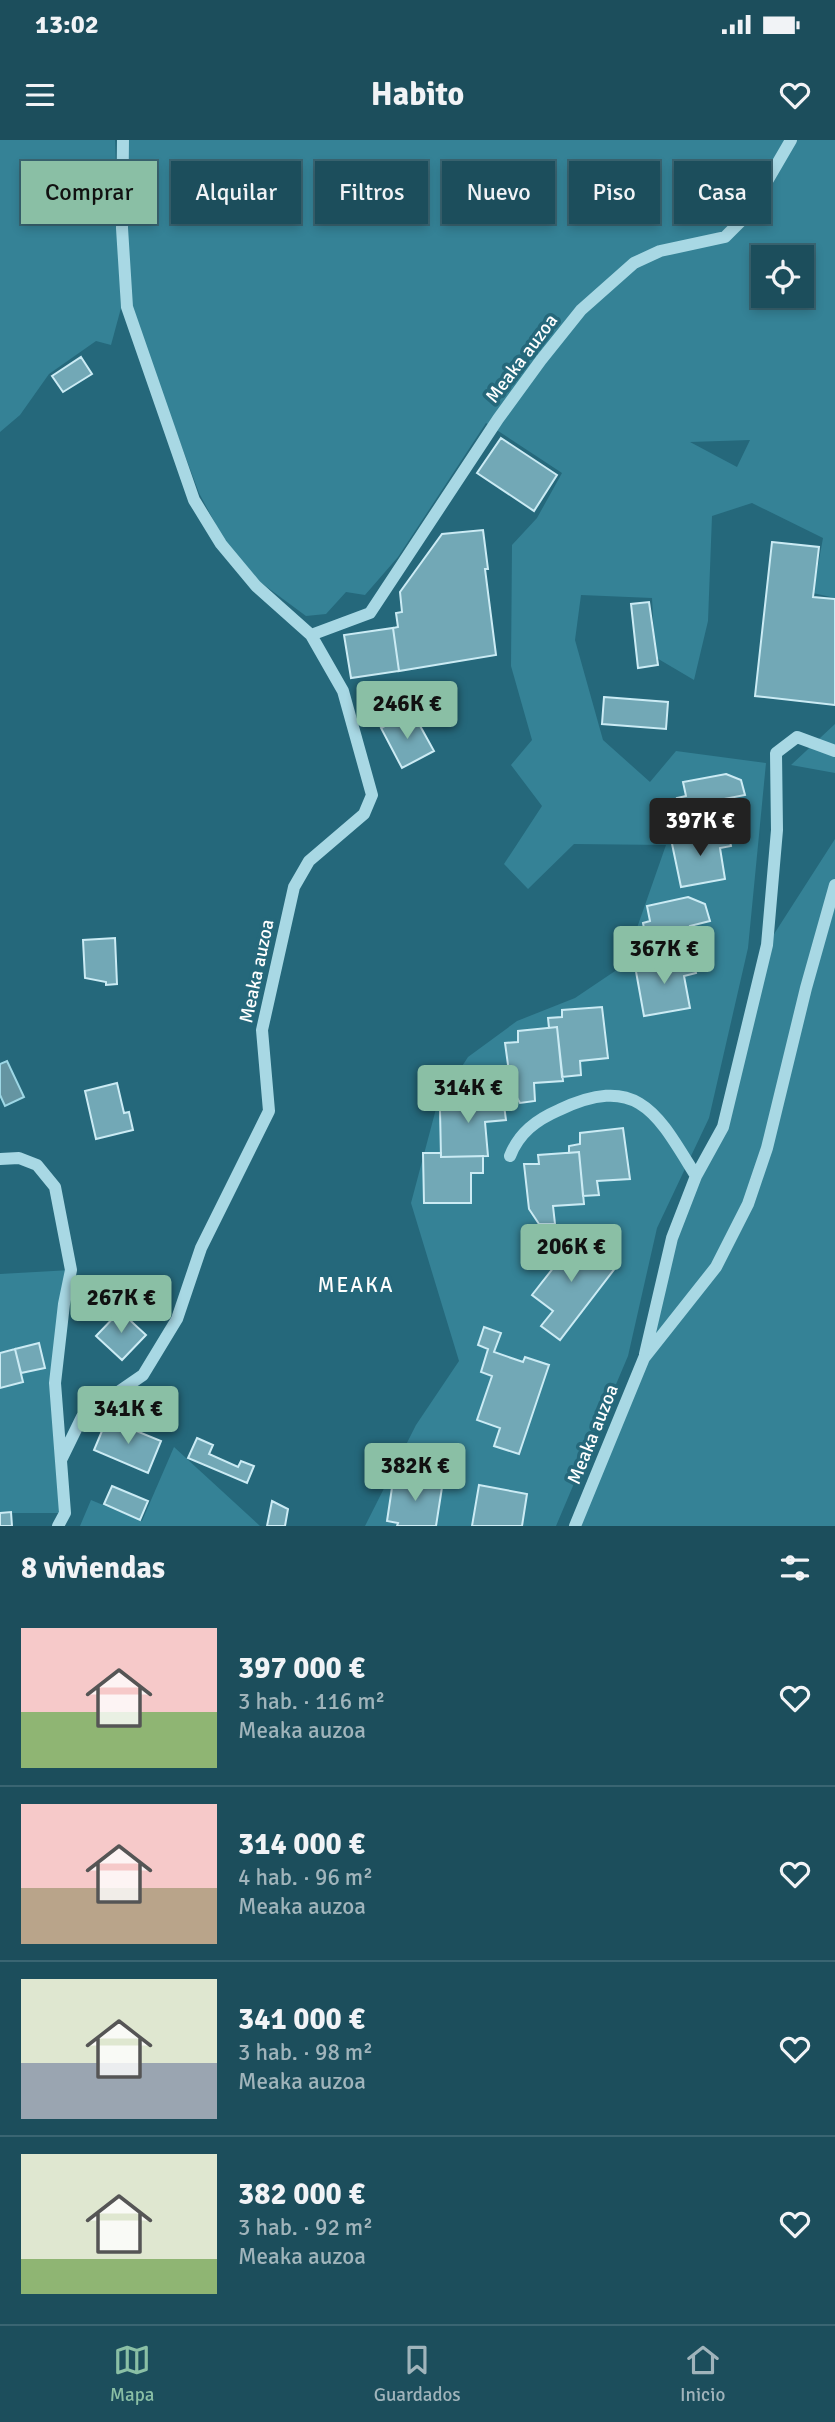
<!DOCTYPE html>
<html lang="es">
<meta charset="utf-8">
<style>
:root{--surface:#1c4e5c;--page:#255562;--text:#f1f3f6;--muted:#a0b4bb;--line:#3a6572;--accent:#8abfa5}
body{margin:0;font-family:Signika,sans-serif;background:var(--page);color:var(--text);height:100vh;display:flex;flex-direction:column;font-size:26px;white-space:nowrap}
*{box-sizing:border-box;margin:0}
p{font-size:23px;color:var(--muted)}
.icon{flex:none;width:38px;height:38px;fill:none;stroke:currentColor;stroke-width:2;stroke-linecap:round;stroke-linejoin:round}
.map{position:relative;height:1386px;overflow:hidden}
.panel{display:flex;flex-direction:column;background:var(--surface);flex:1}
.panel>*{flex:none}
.top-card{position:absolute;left:21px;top:21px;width:794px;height:63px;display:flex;gap:14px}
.controls{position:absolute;left:751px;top:105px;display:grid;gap:14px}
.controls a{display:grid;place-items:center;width:63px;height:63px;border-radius:0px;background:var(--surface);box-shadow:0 4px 10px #0003,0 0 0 2px var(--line);font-size:35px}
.price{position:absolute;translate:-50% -60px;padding:0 16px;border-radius:7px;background:var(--accent);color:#111;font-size:23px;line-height:46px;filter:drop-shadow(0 2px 4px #0008)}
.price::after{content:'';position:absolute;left:50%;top:42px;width:21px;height:16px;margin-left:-10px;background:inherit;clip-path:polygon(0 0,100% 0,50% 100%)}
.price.active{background:#222;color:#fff}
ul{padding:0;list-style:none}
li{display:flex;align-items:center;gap:21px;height:175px;padding:0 21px}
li+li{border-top:2px solid var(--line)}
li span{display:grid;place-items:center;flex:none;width:196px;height:140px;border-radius:0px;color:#555}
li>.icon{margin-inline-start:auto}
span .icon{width:84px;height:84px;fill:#fffc;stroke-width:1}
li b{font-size:30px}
h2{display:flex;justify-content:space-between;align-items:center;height:84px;padding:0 21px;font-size:30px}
.tag{padding:0 24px;border-radius:0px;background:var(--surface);box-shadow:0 4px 10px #0003,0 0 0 2px var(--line);font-size:24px;line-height:63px}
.tag.active{background:var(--accent);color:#111}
.status{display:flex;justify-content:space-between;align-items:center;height:49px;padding:0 35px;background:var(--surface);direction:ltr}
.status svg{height:19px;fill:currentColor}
header{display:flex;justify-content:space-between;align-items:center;height:91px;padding:0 21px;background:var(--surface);font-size:32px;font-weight:800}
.tabs{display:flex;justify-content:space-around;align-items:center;height:98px;border-top:2px solid var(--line);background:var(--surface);font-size:19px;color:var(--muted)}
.tabs a{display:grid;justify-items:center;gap:4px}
.tabs .active{color:var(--accent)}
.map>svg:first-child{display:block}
</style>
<div class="status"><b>13:02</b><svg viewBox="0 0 49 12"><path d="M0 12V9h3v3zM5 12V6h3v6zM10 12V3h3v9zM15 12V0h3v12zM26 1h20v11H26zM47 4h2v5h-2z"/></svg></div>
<header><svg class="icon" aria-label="menu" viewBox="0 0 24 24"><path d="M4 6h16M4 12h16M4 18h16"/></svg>Habito<svg class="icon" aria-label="heart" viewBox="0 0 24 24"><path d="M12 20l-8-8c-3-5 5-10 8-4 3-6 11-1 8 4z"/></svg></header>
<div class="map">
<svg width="835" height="1386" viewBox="0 0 835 1386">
<rect width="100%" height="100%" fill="#25687b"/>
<path fill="#358296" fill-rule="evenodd" d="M0 0H115L121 168 111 205 96 201 49 234 20 275 0 292Z
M128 0H835V458L813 453 823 398 752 363 712 376 708 481 694 540 655 517 652 458 581 455 575 500 603 600 650 642 676 611 766 623 748 808 709 978 657 1088 628 1216 556 1386H365L416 1285 459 1221 411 1063 437 965 468 917 517 881 575 858 624 825 666 705 574 704 528 749 504 724 542 666 511 625 532 600 511 526 512 405 537 378 562 333 486 283 398 417 365 455 346 452 326 474 306 476 260 442 224 400 199 353 131 170 126 90ZM763 117H802V156H763ZM750 300 737 327 690 302Z
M835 584V633L791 625Z
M835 699V1386H575L644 1218 672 1098 723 987 767 805Z
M71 1130 55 1243 65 1373H0V1134Z
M174 1307 260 1386H80L91 1360 142 1381Z"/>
<path fill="#6595a2" stroke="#9dd7e5" stroke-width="2" d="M7 921 24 957 5 966 0 955V924Z"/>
<path fill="#72a8b6" stroke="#cbebf4" stroke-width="2" d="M81 217 92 234 63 252 52 236Z
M501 298 557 335 534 371 477 333Z
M483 390 488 429H485L496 515 399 531 393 488 398 487 396 473 402 472 400 452 442 394Z
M772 402 819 407 813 457 835 459V565L755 556Z
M649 462 658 525 638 528 631 464Z
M393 488 399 531 351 538 344 495Z
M604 557 668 562 666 589 602 584Z
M407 574 414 587 419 584 434 611 402 628 381 588Z
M726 634 741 640 745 655 724 659 732 690 687 699 677 658 686 656 683 642Z
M728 691 731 706 720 708 725 739 681 747 671 699 687 696V699Z
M688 757 705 764 710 781 690 786 697 817 651 826 643 783 650 781 647 766Z
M115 798 117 844 106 845V842L85 838 83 800Z
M693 819 696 833 684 836 690 868 644 876 635 826 651 823V826Z
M602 867 608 918 580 921 581 935 562 937 557 887 549 888 548 878 562 877V870Z
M557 887 563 941 534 943 535 961 520 963 511 947 505 903 518 902V891Z
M117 943 124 973 129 972 133 990 96 999 85 951Z
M447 955H487L504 965 506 980 485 982 488 1016 441 1017 440 970 447 969Z
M623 988 630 1039 597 1041 599 1055 583 1056 579 1012 569 1013V1006L580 1004V993Z
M579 1012 584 1064 553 1066 555 1084H539L529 1069 524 1024H539L538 1015Z
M423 1013H441V1017L483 1016V1033H471V1063H424Z
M564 1095 593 1117 596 1112 616 1127 560 1200 541 1186 553 1171 532 1155 554 1127 545 1120Z
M120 1171 146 1195 122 1220 96 1196Z
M484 1187 501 1193 494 1212 523 1222 525 1217 549 1225 519 1314 494 1306 500 1288 477 1280 492 1236 481 1232 488 1209 478 1205Z
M39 1203 45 1228 21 1233 15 1209Z
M15 1209 23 1242 0 1248V1213Z
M107 1279 161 1301 148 1333 94 1310Z
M197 1298 213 1305 209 1314 238 1327 241 1321 254 1326 247 1343 188 1318Z
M413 1336 443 1341 436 1386H397L398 1383 387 1381 393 1341 411 1344Z
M479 1345 527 1354 522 1386H472Z
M112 1346 148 1361 140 1380 104 1364Z
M272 1361 288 1369 285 1386H267Z
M11 1372 12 1386H0V1373Z"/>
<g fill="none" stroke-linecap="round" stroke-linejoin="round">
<path stroke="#a8d8e4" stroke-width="12" d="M123 0 122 88 127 167 194 360 221 404 256 446 311 495
M510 1016C519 993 536 980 559 970 639 932 658 975 696 1036
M0 1019 19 1018 37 1025 55 1047 71 1130 64 1164 55 1243 65 1373 58 1386
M645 1214 672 1098 696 1036 723 987 767 805 777 690 776 613 797 597 835 611
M61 1320 82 1277 143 1235 177 1179 201 1108 269 971 262 890 294 747 309 721 364 674 372 655 343 551 311 495 370 473 498 279 541 220 581 170 634 123 660 111 725 97 748 74 791 0
M575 1386 644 1218 716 1127 748 1064 767 1008 806 848 835 745"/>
</g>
<g text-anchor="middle" stroke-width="7" stroke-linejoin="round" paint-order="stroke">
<g font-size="19" fill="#fff" stroke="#25687b">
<text transform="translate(521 218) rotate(-53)" y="7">Meaka auzoa</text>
<text transform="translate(256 831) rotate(-78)" y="7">Meaka auzoa</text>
<text transform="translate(592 1294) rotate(-68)" y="7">Meaka auzoa</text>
</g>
<g font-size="21" letter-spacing="2" fill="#fff" stroke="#25687b">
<text x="356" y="1152">MEAKA</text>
</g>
</g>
</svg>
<div class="controls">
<a><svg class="icon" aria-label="locate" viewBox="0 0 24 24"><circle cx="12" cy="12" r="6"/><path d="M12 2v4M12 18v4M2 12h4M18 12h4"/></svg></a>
</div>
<b class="price" style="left:407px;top:601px">246K €</b>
<b class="price active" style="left:700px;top:718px">397K €</b>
<b class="price" style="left:664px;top:846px">367K €</b>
<b class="price" style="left:468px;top:985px">314K €</b>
<b class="price" style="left:571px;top:1144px">206K €</b>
<b class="price" style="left:121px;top:1195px">267K €</b>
<b class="price" style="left:128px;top:1306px">341K €</b>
<b class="price" style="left:415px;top:1363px">382K €</b>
<div class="top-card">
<a class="tag active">Comprar</a>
<a class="tag">Alquilar</a>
<a class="tag">Filtros</a>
<a class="tag">Nuevo</a>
<a class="tag">Piso</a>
<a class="tag">Casa</a>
</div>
</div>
<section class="panel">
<h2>8 viviendas<svg class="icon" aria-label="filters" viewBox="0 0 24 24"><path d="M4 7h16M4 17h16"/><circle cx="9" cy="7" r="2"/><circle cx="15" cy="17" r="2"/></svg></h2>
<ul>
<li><span style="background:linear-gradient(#f6c9c9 60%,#8fb573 0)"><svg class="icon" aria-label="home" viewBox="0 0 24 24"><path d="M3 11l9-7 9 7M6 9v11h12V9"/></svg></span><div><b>397 000 €</b><p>3 hab. · 116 m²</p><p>Meaka auzoa</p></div><svg class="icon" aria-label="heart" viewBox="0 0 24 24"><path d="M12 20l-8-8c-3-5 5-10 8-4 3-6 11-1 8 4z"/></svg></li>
<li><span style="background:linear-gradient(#f6c9c9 60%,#b9a48a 0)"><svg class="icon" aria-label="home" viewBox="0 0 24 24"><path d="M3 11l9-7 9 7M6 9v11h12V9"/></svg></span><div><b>314 000 €</b><p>4 hab. · 96 m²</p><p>Meaka auzoa</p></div><svg class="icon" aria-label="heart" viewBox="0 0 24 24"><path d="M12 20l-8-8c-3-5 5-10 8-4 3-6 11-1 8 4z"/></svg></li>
<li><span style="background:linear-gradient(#dfe7d0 60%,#9aa5b1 0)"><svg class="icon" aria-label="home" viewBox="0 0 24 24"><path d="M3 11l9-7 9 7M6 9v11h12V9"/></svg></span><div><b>341 000 €</b><p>3 hab. · 98 m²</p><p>Meaka auzoa</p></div><svg class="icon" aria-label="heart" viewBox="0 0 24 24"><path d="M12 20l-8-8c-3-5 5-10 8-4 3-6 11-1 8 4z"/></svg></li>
<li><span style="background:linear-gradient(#dfe7d0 75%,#8fb573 0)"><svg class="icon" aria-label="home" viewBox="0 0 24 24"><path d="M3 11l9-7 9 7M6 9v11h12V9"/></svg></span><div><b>382 000 €</b><p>3 hab. · 92 m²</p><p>Meaka auzoa</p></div><svg class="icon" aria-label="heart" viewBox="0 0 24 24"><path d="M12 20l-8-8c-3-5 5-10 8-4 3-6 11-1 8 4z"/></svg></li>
</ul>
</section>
<nav class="tabs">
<a class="active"><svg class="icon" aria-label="map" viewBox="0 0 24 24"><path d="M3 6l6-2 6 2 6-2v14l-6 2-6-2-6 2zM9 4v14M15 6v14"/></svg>Mapa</a>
<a><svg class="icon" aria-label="saved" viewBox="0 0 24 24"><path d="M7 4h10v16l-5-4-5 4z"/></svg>Guardados</a>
<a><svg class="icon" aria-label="home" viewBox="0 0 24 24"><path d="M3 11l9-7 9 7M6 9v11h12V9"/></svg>Inicio</a>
</nav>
